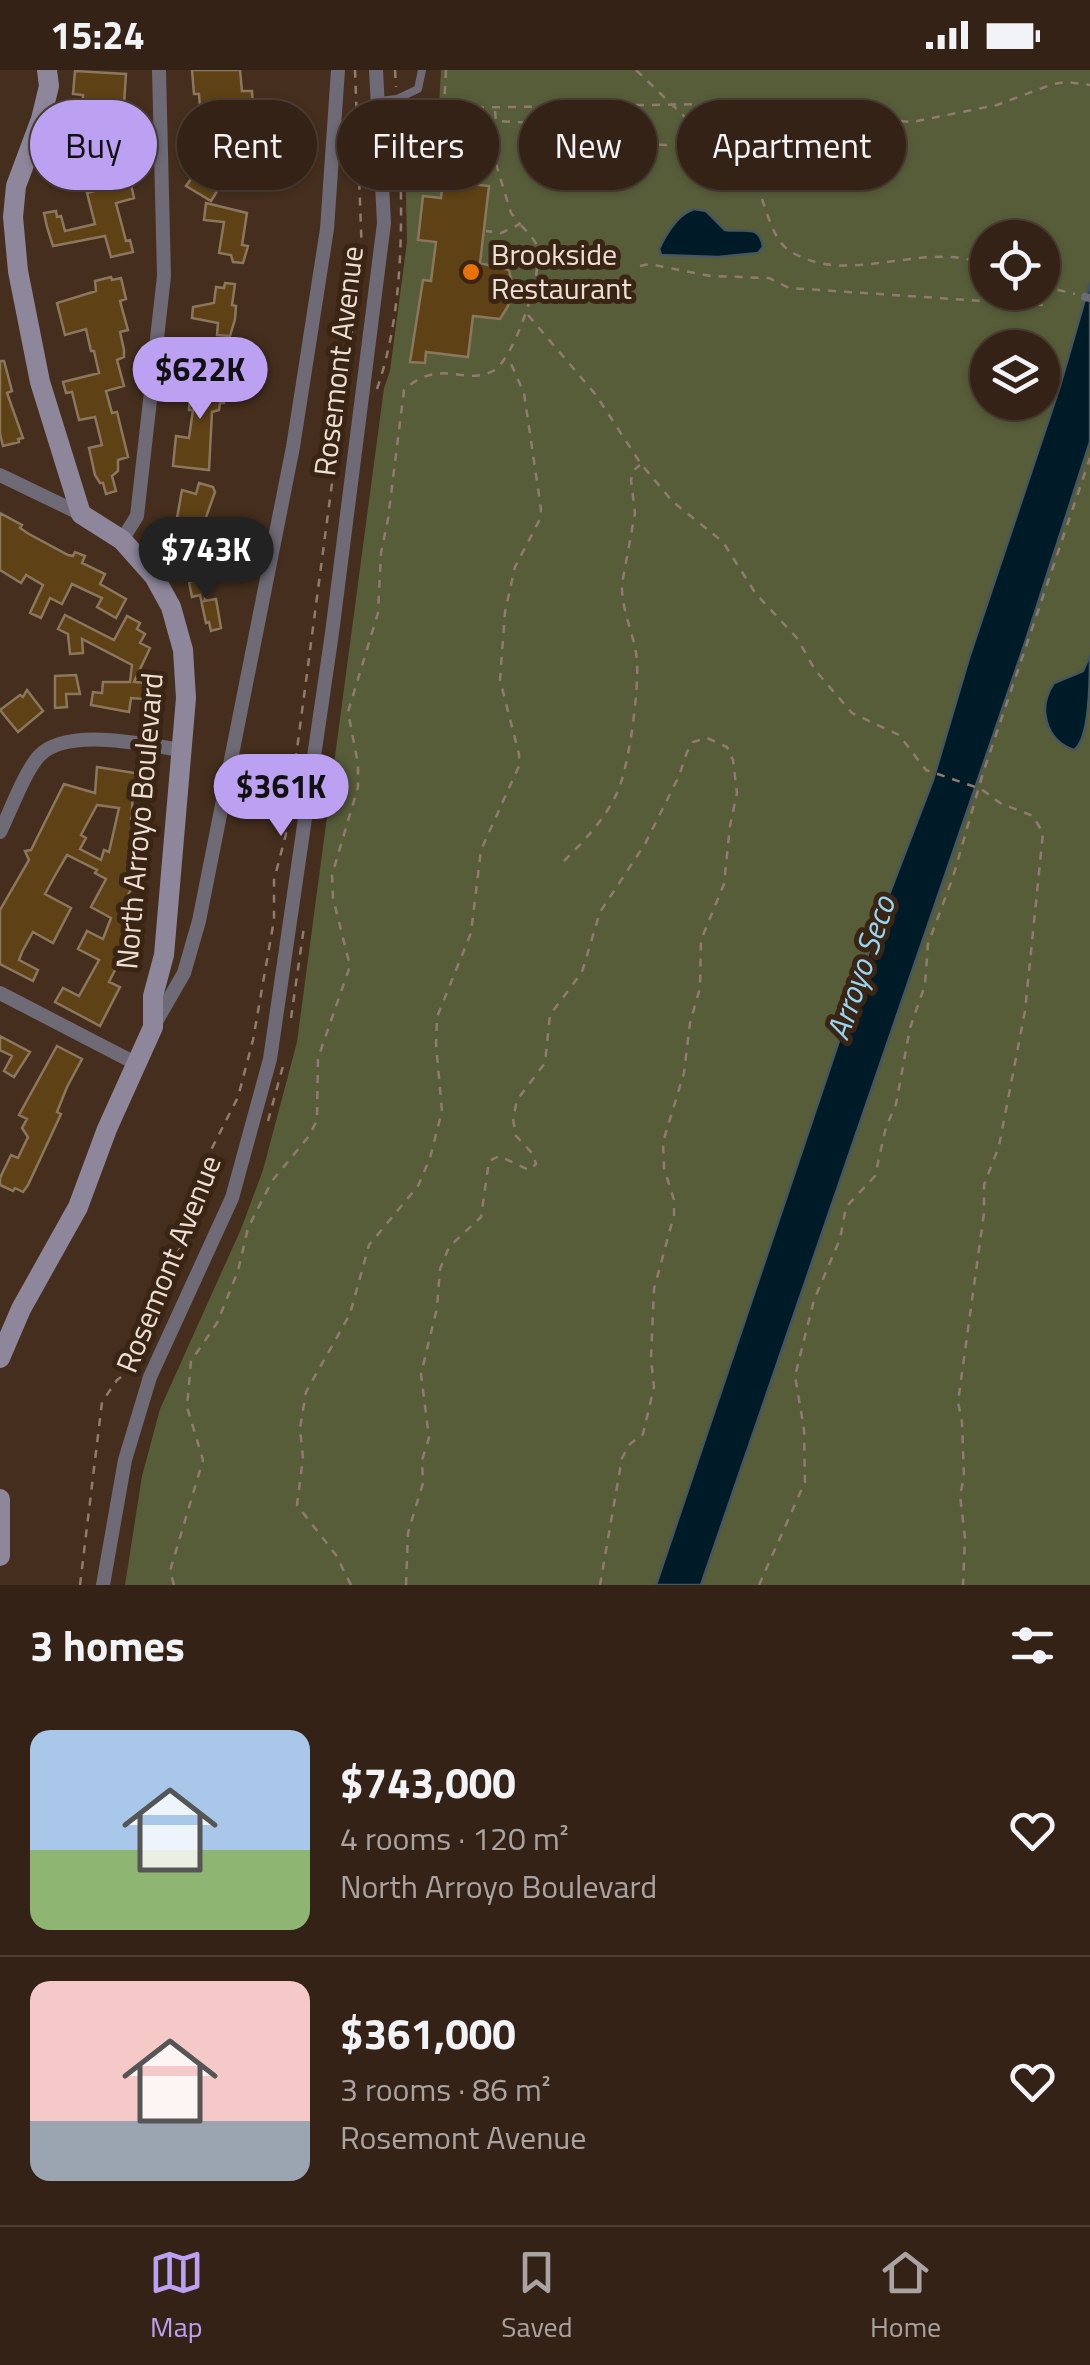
<!DOCTYPE html>
<meta charset="utf-8">
<style>
:root{--surface:#342216;--page:#3c2a1f;--text:#f1f3f6;--muted:#a9a4a1;--line:#4e3f35;--accent:#bca0f2}
body{margin:0;font-family:"Titillium Web",sans-serif;background:var(--page);color:var(--text);height:100vh;display:flex;flex-direction:column;font-size:38px;white-space:nowrap}
*{box-sizing:border-box;margin:0}
p{font-size:32px;color:var(--muted)}
.icon{flex:none;width:55px;height:55px;fill:none;stroke:currentColor;stroke-width:2;stroke-linecap:round;stroke-linejoin:round}
.map{position:relative;height:1515px;overflow:hidden}
.sheet{display:flex;flex-direction:column;background:var(--surface);flex:1}
.sheet>*{flex:none}
.hud{position:absolute;left:30px;top:30px;width:1030px;height:90px;display:flex;gap:20px}
.fabs{position:absolute;left:970px;top:150px;display:grid;gap:20px}
.fabs a{display:grid;place-items:center;width:90px;height:90px;border-radius:50%;background:var(--surface);box-shadow:0 2px 8px #0004,0 0 0 2px var(--line);font-size:50px}
.price{position:absolute;translate:-50% -85px;padding:0 22px;border-radius:35px;background:var(--accent);color:#111;font-size:32px;line-height:65px;filter:drop-shadow(0 2px 5px #0008)}
.price::after{content:'';position:absolute;left:50%;top:60px;width:30px;height:22px;margin-left:-15px;background:inherit;clip-path:polygon(0 0,100% 0,50% 100%)}
.price.selected{background:#222;color:#fff}
ul{padding:0;list-style:none}
li{display:flex;align-items:center;gap:30px;height:250px;padding:0 30px}
li+li{border-top:2px solid var(--line)}
li span{display:grid;place-items:center;flex:none;width:280px;height:200px;border-radius:20px;color:#555}
li>.icon{margin-inline-start:auto}
span .icon{width:120px;height:120px;fill:#fffc;stroke-width:1}
li b{font-size:42px}
h2{display:flex;justify-content:space-between;align-items:center;height:120px;padding:0 30px;font-size:42px}
.pill{padding:0 35px;border-radius:45px;background:var(--surface);box-shadow:0 2px 8px #0004,0 0 0 2px var(--line);font-size:35px;line-height:90px}
.pill.selected{background:var(--accent);color:#111}
.status{display:flex;justify-content:space-between;align-items:center;height:70px;padding:0 50px;background:var(--surface);direction:ltr}
.status svg{height:28px;fill:currentColor}
.menu{display:flex;justify-content:space-around;align-items:center;height:140px;border-top:2px solid var(--line);background:var(--surface);font-size:28px;color:var(--muted)}
.menu a{display:grid;justify-items:center;gap:5px}
.menu .selected{color:var(--accent)}
.map>svg:first-child{display:block}
</style>
<div class="status"><b>15:24</b><svg viewBox="0 0 49 12"><path d="M0 12V9h3v3zM5 12V6h3v6zM10 12V3h3v9zM15 12V0h3v12zM26 1h20v11H26zM47 4h2v5h-2z"/></svg></div>
<div class="map">
<svg width="1090" height="1515" viewBox="0 0 1090 1515">
<rect width="100%" height="100%" fill="#452e1d"/>
<path fill="#575d39" fill-rule="evenodd" d="M441 0H1090V1515H125L142 1406 160 1339 241 1159 263 1100 297 972 384 318 390 301 407 172 404 36 439 35ZM988 168H1042V222H988ZM988 278H1042V332H988Z"/>
<path fill="#001b28" stroke="#47565c" stroke-width="2.5" d="M694 139 706 141 725 160C743 163 760 153 763 177L758 183 718 187 661 185 659 179C666 164 678 144 694 139Z
M1090 212V372L1026 570 701 1515H656L882 843 933 710 970 585 1060 316Z
M1090 585C1090 610 1090 670 1074 680 1045 670 1037 637 1054 613L1083 601Z"/>
<path fill="#5e4115" stroke="#8b775e" stroke-width="2.5" fill-rule="evenodd" d="M192 0H240L242 21H252L253 38H241V33L200 38 199 24H194Z
M75 1 126 4 123 50 129 71 122 73 134 128 116 133 126 171 130 170 133 182 111 187 105 166 53 176 47 157 44 143 56 141 57 147 61 146 65 161 95 154 87 123 109 117 99 79 96 80 92 74 88 58 89 38H82L83 25 73 24Z
M222 67 238 68 239 85 253 96 255 104 246 111 230 100 211 131 186 116 194 105 201 109 223 75Z
M443 111 489 116 480 193 509 200 513 219 508 236 500 249 473 246 468 287 426 282 425 293 410 292 423 210 431 211 436 172 418 170 423 126 441 128Z
M206 133 247 143 242 175 248 176 243 193 233 192 231 185 219 183 224 152 204 150Z
M111 207 112 210 121 208 126 229 120 231 128 260 120 262 124 280V287L117 290 124 316 106 321 112 343 117 342 128 387 118 390V401L112 406 116 421 106 424 103 413H100L95 405 89 378 102 375 95 347 79 350 72 322 66 323 63 312 99 303 94 281H91L86 259 65 265 57 233 96 221 95 211Z
M225 213 235 214 232 235 236 236 235 249 230 266 217 265 218 253 192 248 193 237 214 233 216 217 224 218Z
M0 291H4L12 321 7 323 23 368 18 369 19 372 3 376 0 364Z
M191 302 223 307 222 316 226 317 224 333H220L219 340 212 342 209 400 173 396 176 366 189 368 193 340H189Z
M199 413 213 417 215 422 205 450 213 453 211 473 175 459 182 420 196 424Z
M0 443 22 455 20 458 29 464 68 485 73 486 75 482 85 486 82 493 105 504 100 514 126 529 116 548 97 537 102 528 72 514 62 534 50 528 41 548 30 543 43 515 26 505 21 513 0 500Z
M208 507 210 519 204 531 216 529 221 558 211 561 209 552 206 553 200 525 192 527 189 512Z
M65 545 114 570 127 546 140 553 137 559 145 564 140 573 150 578 134 612 147 613 145 629 131 628 129 642 91 635 93 622 102 623 103 612H130L132 595 82 569 83 583 70 584 68 564 58 559Z
M76 605 80 624H66L67 637 55 638V606Z
M27 620 43 641 18 662 0 640 20 625 23 627Z
M97 697 147 705 141 726H133L131 749 140 752 128 789 137 792 132 808 136 810 122 836 136 844 124 866 127 868 123 884 109 912 120 917 100 956 55 932 63 918 79 926 99 890 78 879 87 861 103 869 111 848 91 837 106 809 95 803 97 800 67 785 57 802 45 824 71 838 53 873 33 862 22 882 19 890 38 900 33 911 0 894V840L29 790 25 781 31 780 64 714 95 723ZM97 735 119 738 109 782 104 780 101 790 80 779 86 768 81 765Z
M0 966 30 982 14 1007 4 1001 12 986 0 980Z
M57 976 82 989 67 1017 57 1042 61 1044 28 1115 23 1122 15 1118 13 1121 0 1115V1108L11 1085 18 1088 28 1067 22 1058 27 1049 19 1045Z"/>
<g fill="none" stroke-linecap="round" stroke-linejoin="round">
<path stroke="#907c6e" stroke-width="2.5" stroke-dasharray="8 8" stroke-linecap="butt" d="M395 0 396 17
M446 0 444 38 448 77 479 85 496 94 511 143 520 154 501 163 486 161
M444 38 711 34 785 59 833 65 873 49 912 52 997 35 1053 14 1066 12 1090 15
M495 41 496 51 574 55 633 74 725 77 687 49 636 0
M726 78C734 84 744 91 749 99 764 121 768 168 790 181 850 219 926 167 988 196
M640 196 649 194 710 206 769 208 789 218 1043 235
M1042 216 1075 224
M528 245 596 325 641 394 673 432 723 472 756 524 797 568 815 600 852 643 899 665 926 700 981 719 1000 733 1033 746 1043 763 1025 941 999 1076 984 1115V1143L958 1332 962 1352 964 1407 960 1425 965 1468 963 1515
M377 319C407 232 402 132 398 40
M564 791C584 771 605 749 617 723 629 698 639 620 637 591 635 565 621 541 622 514L635 443 631 410 634 400 640 395
M291 948 304 857
M268 1051 283 996
M80 1515 102 1332 117 1310 128 1302 171 1193 186 1169 212 1078 238 1027 253 970 274 850V810L286 764 287 726 296 687 362 185 355 0
M174 1515 170 1501 203 1390 187 1337 191 1291 217 1253 238 1201 248 1158 272 1111 309 1066 317 1050 318 988 350 896 333 828 332 805 358 717V694L348 642 378 543 381 483 388 449 404 320C440 287 463 316 493 301 514 290 542 204 538 179 536 170 526 161 520 154
M351 1515 336 1485 297 1435 303 1388 300 1358 306 1322 350 1244 369 1175 418 1116 430 1088 442 1041 436 974 437 947 471 863 481 780 519 696V684L500 610 505 542 515 497 540 449 541 439 524 323 508 287
M406 1515 408 1463 423 1413 422 1390 429 1368 421 1304 437 1238 440 1199 449 1177 481 1147 489 1091 499 1086 529 1100 536 1094 533 1084 516 1066 513 1049 517 1030 545 993 550 945 582 902 600 842 645 774 679 706 687 682 693 672 707 668 727 677 733 690 737 723 730 756 724 814 701 870 700 918 690 953 684 1003 663 1072 664 1098 674 1130V1145L654 1219 651 1288 654 1317 643 1364 630 1374 622 1388 600 1515
M759 1515 805 1412 804 1359 795 1306 814 1230 840 1169 846 1137 875 1106 886 1057 896 1034 910 958 925 915 928 874 953 807 983 703 1090 388"/>
<path stroke="#6e6a76" stroke-width="8" d="M378 31 397 29 418 19 422 0
M1085 227 1090 228"/>
<path stroke="#6e6a76" stroke-width="14" d="M0 405 81 444
M122 470 137 446 164 206 159 0
M0 762C11 740 24 703 39 686 67 656 145 675 182 680
M0 923 135 993
M153 957 184 903 199 851 293 377 327 159 338 0
M103 1515 125 1390 150 1307 232 1128 270 989 332 563 384 153 376 0"/>
<path stroke="#8e879b" stroke-width="20" d="M0 1288 21 1239 78 1137 107 1059 153 957V926L164 885 186 628 183 580 171 537 154 506 122 470 81 444 40 312 18 201 13 147 16 116 41 49 49 16 47 0
M0 1429V1486"/>
</g>
<circle fill="#e8710a" stroke="#3a2413" stroke-width="4" cx="471" cy="202" r="10"/>
<g text-anchor="middle" stroke-width="10" stroke-linejoin="round" paint-order="stroke">
<g font-size="30" fill="#eedfd5" stroke="#3a2413" text-anchor="start">
<text x="491" y="195">Brookside<tspan x="491" dy="34">Restaurant</tspan></text>
</g>
<g font-size="30" fill="#eedfd5" stroke="#3a2413">
<text transform="translate(339 291) rotate(-83)" y="10">Rosemont Avenue</text>
<text transform="translate(140 751) rotate(-85)" y="10">North Arroyo Boulevard</text>
<text transform="translate(169 1194) rotate(-68)" y="10">Rosemont Avenue</text>
</g>
<g font-size="32" font-style="italic" fill="#96d7f8" stroke="#3a2413">
<text transform="translate(861 898) rotate(-71)" y="11">Arroyo Seco</text>
</g>
</g>
</svg>
<div class="fabs">
<a><svg class="icon" aria-label="locate" viewBox="0 0 24 24"><circle cx="12" cy="12" r="6"/><path d="M12 2v4M12 18v4M2 12h4M18 12h4"/></svg></a>
<a><svg class="icon" aria-label="layers" viewBox="0 0 24 24"><path d="M12 4l9 5-9 5-9-5zM3 14l9 5 9-5"/></svg></a>
</div>
<b class="price" style="left:200px;top:352px">$622K</b>
<b class="price selected" style="left:206px;top:532px">$743K</b>
<b class="price" style="left:281px;top:769px">$361K</b>
<div class="hud">
<a class="pill selected">Buy</a>
<a class="pill">Rent</a>
<a class="pill">Filters</a>
<a class="pill">New</a>
<a class="pill">Apartment</a>
</div>
</div>
<section class="sheet">
<h2>3 homes<svg class="icon" aria-label="filters" viewBox="0 0 24 24"><path d="M4 7h16M4 17h16"/><circle cx="9" cy="7" r="2"/><circle cx="15" cy="17" r="2"/></svg></h2>
<ul>
<li><span style="background:linear-gradient(#a9c7e8 60%,#8fb573 0)"><svg class="icon" aria-label="home" viewBox="0 0 24 24"><path d="M3 11l9-7 9 7M6 9v11h12V9"/></svg></span><div><b>$743,000</b><p>4 rooms · 120 m²</p><p>North Arroyo Boulevard</p></div><svg class="icon" aria-label="heart" viewBox="0 0 24 24"><path d="M12 20l-8-8c-3-5 5-10 8-4 3-6 11-1 8 4z"/></svg></li>
<li><span style="background:linear-gradient(#f6c9c9 70%,#9aa5b1 0)"><svg class="icon" aria-label="home" viewBox="0 0 24 24"><path d="M3 11l9-7 9 7M6 9v11h12V9"/></svg></span><div><b>$361,000</b><p>3 rooms · 86 m²</p><p>Rosemont Avenue</p></div><svg class="icon" aria-label="heart" viewBox="0 0 24 24"><path d="M12 20l-8-8c-3-5 5-10 8-4 3-6 11-1 8 4z"/></svg></li>
</ul>
</section>
<nav class="menu">
<a class="selected"><svg class="icon" aria-label="map" viewBox="0 0 24 24"><path d="M3 6l6-2 6 2 6-2v14l-6 2-6-2-6 2zM9 4v14M15 6v14"/></svg>Map</a>
<a><svg class="icon" aria-label="saved" viewBox="0 0 24 24"><path d="M7 4h10v16l-5-4-5 4z"/></svg>Saved</a>
<a><svg class="icon" aria-label="home" viewBox="0 0 24 24"><path d="M3 11l9-7 9 7M6 9v11h12V9"/></svg>Home</a>
</nav>
